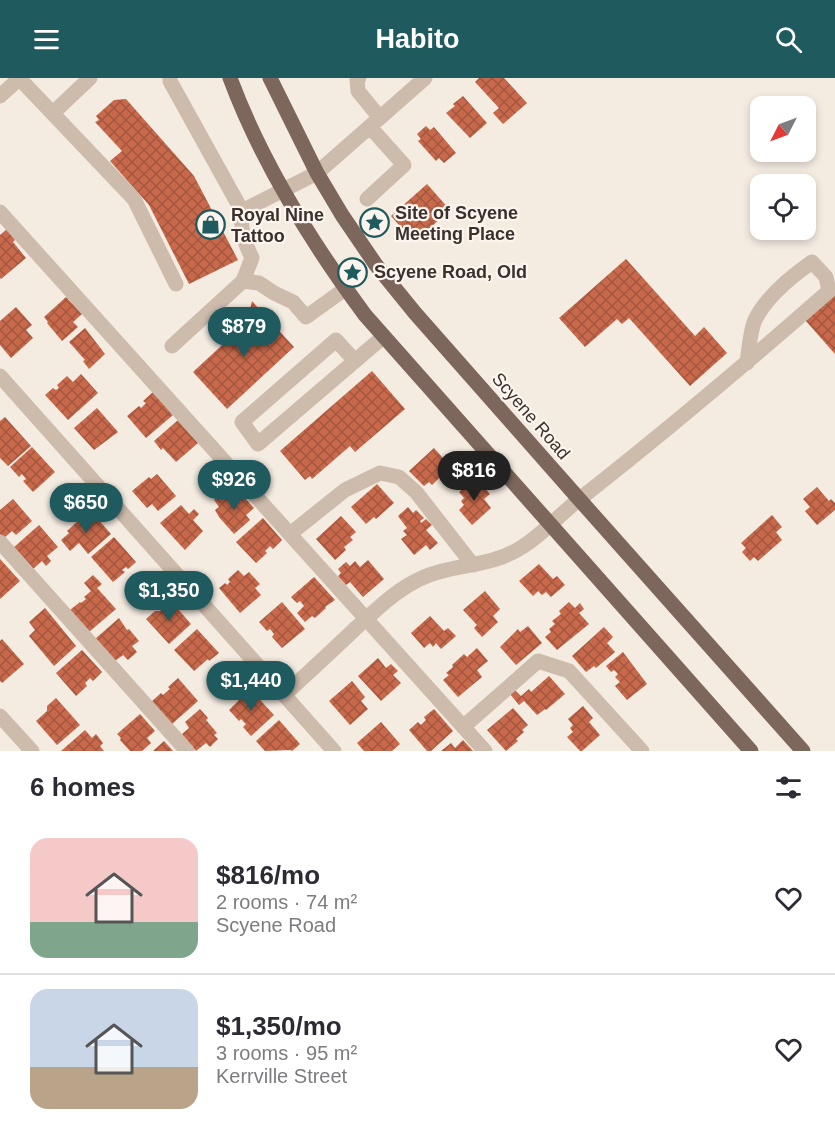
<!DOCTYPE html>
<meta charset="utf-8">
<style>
:root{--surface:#fff;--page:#f7f7f7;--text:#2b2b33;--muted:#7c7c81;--line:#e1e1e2;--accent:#1f5a5e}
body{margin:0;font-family:Arial,sans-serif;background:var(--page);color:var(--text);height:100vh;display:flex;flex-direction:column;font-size:22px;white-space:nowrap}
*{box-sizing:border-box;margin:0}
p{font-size:20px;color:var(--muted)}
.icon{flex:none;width:33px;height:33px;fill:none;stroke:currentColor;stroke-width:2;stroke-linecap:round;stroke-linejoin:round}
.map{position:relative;height:673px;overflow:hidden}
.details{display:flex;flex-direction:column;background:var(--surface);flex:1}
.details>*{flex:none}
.needle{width:39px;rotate:228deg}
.fabs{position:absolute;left:750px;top:18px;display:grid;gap:12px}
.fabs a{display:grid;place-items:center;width:66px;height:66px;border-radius:12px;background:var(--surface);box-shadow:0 3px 9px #0003;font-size:30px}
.price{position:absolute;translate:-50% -51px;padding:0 14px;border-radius:21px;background:var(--accent);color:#fff;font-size:20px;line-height:39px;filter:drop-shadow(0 2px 3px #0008)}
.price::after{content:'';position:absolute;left:50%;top:36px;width:18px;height:14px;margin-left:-9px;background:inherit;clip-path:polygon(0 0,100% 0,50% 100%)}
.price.on{background:#222;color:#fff}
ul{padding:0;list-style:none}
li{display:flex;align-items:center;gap:18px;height:150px;padding:0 30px}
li+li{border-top:2px solid var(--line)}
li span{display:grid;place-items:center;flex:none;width:168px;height:120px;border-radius:18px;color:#555}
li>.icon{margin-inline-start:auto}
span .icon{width:72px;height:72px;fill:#fffc;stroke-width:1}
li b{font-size:26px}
h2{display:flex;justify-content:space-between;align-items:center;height:72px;padding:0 30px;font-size:26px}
header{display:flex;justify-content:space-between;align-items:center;height:78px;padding:0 30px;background:var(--accent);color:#fff;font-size:27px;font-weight:800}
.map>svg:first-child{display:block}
</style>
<header><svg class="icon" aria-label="menu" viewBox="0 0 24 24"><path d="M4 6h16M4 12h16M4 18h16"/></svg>Habito<svg class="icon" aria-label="search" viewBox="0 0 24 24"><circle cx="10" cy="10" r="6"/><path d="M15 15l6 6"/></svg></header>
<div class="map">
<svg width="835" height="673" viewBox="0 0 835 673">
<defs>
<pattern id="building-cross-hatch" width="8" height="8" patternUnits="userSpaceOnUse" patternTransform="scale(1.5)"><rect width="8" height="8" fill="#c8694b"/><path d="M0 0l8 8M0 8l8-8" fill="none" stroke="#a4573f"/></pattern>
</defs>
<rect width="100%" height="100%" fill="#f4ebe1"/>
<path fill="url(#building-cross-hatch)" d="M479 0H504L527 25 503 46 493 35 499 30 475 4Z
M463 18 487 45 470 60 446 35 455 28 453 26Z
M126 21 194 98 238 182 189 206 149 127 110 83 122 73 95 44 99 42 96 38 114 22Z
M426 48 430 52 434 49 456 75 444 85 439 80 436 83 418 63 421 61 417 56Z
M427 106 450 132 414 164 391 138Z
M7 151 15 162 13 164 26 180 1 201 0 200V157Z
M626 181 695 258 704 249 727 275 690 308 629 240 622 246 617 241 585 269 559 240Z
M835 215V276L805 242Z
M66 219 82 236 73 244 78 249 62 263 47 245 48 244 44 239Z
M252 223 294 269 227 331 193 294 247 244Z
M16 229 32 247 26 252 33 260 11 280 0 267V243Z
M85 250 105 276 89 291 83 283 85 282 69 264Z
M372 293 405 331 355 374 350 368 312 401 310 398 305 402 280 373Z
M81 296 98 315 68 342 45 317 53 310 56 312 59 310 57 307 67 298 73 304Z
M153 314 173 337 146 360 127 338 139 328 141 330 146 325 143 323Z
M97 330 118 354 94 372 74 350Z
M5 339 31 368 8 388 0 380V343Z
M178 342 198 365 176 384 163 370 161 372 154 363Z
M32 369 55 394 33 414 23 403 26 401 22 396 19 399 10 389Z
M434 370 453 391 442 401 440 399 432 407 429 404 424 408 409 393Z
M157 396 176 418 158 433 152 426 147 430 132 413 149 399 151 401Z
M473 402 479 409 482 407 490 416 484 421 491 430 472 447 459 432 464 427 461 423 464 420 459 414Z
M377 406 394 425 376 441 374 439 366 446 351 429Z
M817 409 829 423 831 421 835 425V432L817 447 805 433 810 429 803 421Z
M238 412 254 430 246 437 250 442 234 456 219 439 215 432 219 429 214 422 223 414 229 421Z
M13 421 32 443 16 457 12 453 4 460 0 456V432Z
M181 427 189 436 194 431 199 436 193 442 203 453 185 472 160 445Z
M408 429 413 435 416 432 424 440 420 443 421 445 426 441 432 447 426 452 438 465 430 472 426 467 414 477 401 461 407 457 403 453 407 450 398 438Z
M90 432 111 456 88 476 79 465 70 473 61 462 69 455 67 453 78 443 80 444 83 442 81 440Z
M772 437 782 449 776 454 782 462 758 483 754 479 750 483 742 474 746 470 741 465Z
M341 438 356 454 350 459 353 462 344 469 346 472 335 482 316 461Z
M263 440 282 462 273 471 270 468 265 473 267 475 256 485 236 464Z
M39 447 58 469 47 478 51 483 46 488 42 483 32 492 13 470Z
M114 459 136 484 128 491 126 489 122 492 125 494 113 504 91 479Z
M0 481 20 503 0 521Z
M368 482 384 501 363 519 350 504 346 507 338 498 341 495 338 491 346 484 350 488 355 483 360 489Z
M539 486 553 501 557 498 565 507 551 519 546 514 542 517 538 513 533 518 519 503Z
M238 492 244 498 249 494 260 506 255 510 261 517 240 535 219 510 225 505 227 507 230 504 228 501Z
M93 497 102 506 97 510 116 531 89 554 70 532 80 524 81 525 86 521 84 519 91 513 84 505Z
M314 499 335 522 325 529 326 530 315 540 312 538 305 544 297 535 304 528 300 523 297 525 291 519Z
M485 513 500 531 493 538 498 544 482 559 474 550 477 547 463 532Z
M171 523 191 546 169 566 146 541 155 533H160Z
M282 524 305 551 282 570 272 559 274 556 270 551 267 553 259 544Z
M569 524 575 530 580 525 584 531 579 535 589 546 557 572 545 559 551 554 549 551 555 546 552 543 561 536 559 533Z
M45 530 76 568 54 588 29 558 35 552 29 544Z
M430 538 444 553 448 550 456 558 441 571 436 565 433 569 430 565 424 570 411 555Z
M119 540 127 552 129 551 139 563 132 568 137 574 128 582 123 577 115 583 95 561Z
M528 548 542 565 516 587 500 569 518 551 520 554Z
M604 549 613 559 607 565 615 574 596 590 594 588 586 594 572 578Z
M197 551 219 575 209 583 208 581 194 593 174 572Z
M2 561 24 586 2 605 0 603V563Z
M477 570 488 583 477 592 482 599 458 619 443 602 449 597 446 595 453 589 452 587 464 576 467 579Z
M82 572 102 594 93 603 90 600 85 605 87 608 76 618 56 595Z
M623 574 647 606 627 622 615 608 620 604 615 599 618 596 614 592 611 594 606 588Z
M378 580 386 590 391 586 398 593 393 597 401 605 381 623 358 598Z
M549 598 565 616 546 632 545 631 537 637 524 623 519 627 510 616 515 612 521 618 529 611 531 614Z
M178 600 198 623 172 646 151 624 161 615 163 617 170 611 168 609Z
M352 603 365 619 361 623 368 631 350 647 329 623Z
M250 611 274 637 251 658 243 649 246 646 241 641 239 643 229 632Z
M56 620 80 647 57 667 36 643 47 633V628Z
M583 628 593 640 589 644 600 657 582 673H580L567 659 573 654 570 650 573 647 568 641Z
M513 630 528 647 522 652 524 654 516 661 518 663 506 673 487 652Z
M200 631 208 640 206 642 217 655 214 657 218 661 210 669 206 665 196 673 182 656 189 650 185 644Z
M434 631 453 653 431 673H427L409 652 418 644 421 647 426 642 424 639Z
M140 636 155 653 147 660 151 665 142 673H130L120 662 121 660 117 656Z
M279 642 300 666 292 673 290 672 265 673 256 663Z
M381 644 400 666 392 673H364L357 665Z
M85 652 92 660 96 656 103 665 100 668 104 673H61Z
M463 662 473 673H441L451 665 455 670Z
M164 663 173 673H153Z"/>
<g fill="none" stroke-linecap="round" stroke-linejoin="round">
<path stroke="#cdbbac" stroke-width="15" d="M19 0 134 121 176 206
M170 0V3L242 133
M359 0 357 2 358 13 380 40
M0 18 20 0
M53 35 90 0
M367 121 404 87 370 49
M0 134 485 673
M243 203 252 180C244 163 240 152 242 133L317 95 425 0
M172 268 243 203 259 205 274 215 293 224 306 239 345 211
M355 283 336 262 242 344 258 366 383 259
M0 298 334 673
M290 456 345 412 380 395 399 399 416 414 473 487
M0 464 187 673
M284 617C308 595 333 572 357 549 375 533 393 515 414 504 447 485 489 491 522 469 542 457 561 435 581 420 666 353 748 284 829 213L826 199 812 184C792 198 766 219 755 242 750 253 749 272 747 285
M0 638 32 673
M463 649 538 583 569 593 642 673"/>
<path stroke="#7d675c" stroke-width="15" d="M230 0C262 86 311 164 365 237L751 673
M270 0 317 95 342 137 376 187 415 235 579 421 803 673"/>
</g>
<defs>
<symbol id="sight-ring" viewBox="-11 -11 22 22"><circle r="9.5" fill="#fbf5ee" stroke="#1f5a5e" stroke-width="1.5"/><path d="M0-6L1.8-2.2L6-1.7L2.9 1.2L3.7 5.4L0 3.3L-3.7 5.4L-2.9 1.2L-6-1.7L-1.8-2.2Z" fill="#1f5a5e"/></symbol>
<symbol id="shop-ring" viewBox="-11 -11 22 22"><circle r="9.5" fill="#fbf5ee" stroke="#1f5a5e" stroke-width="1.5"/><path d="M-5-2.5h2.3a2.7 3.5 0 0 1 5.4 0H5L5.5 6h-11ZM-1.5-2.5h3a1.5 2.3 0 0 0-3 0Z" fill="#1f5a5e"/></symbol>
</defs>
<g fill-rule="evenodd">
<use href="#sight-ring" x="358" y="128" width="33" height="33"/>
<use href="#shop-ring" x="194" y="130" width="33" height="33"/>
<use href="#sight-ring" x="336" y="178" width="33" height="33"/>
</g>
<g text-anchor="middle" stroke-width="4.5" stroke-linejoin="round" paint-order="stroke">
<g font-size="18" font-weight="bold" fill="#3b302b" stroke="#fbf5ee" text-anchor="start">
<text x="395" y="141">Site of Scyene<tspan x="395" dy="21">Meeting Place</tspan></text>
<text x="231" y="143">Royal Nine<tspan x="231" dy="21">Tattoo</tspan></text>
<text x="374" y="200">Scyene Road, Old</text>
</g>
<g font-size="18" fill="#3b302b" stroke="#fbf5ee">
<text transform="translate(531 338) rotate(49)" y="6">Scyene Road</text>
</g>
</g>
</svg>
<div class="fabs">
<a><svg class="needle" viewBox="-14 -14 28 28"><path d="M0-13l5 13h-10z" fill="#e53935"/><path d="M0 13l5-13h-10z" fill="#7c7c81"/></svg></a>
<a><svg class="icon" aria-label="locate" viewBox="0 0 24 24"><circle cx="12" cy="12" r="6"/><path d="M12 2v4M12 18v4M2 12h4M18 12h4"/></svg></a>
</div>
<b class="price" style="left:244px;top:280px">$879</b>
<b class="price on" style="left:474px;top:424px">$816</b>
<b class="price" style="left:234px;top:433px">$926</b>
<b class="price" style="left:86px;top:456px">$650</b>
<b class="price" style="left:169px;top:544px">$1,350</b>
<b class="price" style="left:251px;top:634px">$1,440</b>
</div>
<section class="details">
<h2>6 homes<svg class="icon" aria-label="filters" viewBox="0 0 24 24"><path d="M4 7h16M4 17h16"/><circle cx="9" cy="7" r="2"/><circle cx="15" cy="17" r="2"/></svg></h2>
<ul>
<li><span style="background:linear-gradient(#f6c9c9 70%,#7fa58c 0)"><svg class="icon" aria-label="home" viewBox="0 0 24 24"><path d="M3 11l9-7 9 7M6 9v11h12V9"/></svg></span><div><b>$816/mo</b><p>2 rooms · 74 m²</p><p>Scyene Road</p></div><svg class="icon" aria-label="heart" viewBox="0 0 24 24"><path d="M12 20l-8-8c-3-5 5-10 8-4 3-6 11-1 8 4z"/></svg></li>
<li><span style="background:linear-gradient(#c9d6e8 65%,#b9a48a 0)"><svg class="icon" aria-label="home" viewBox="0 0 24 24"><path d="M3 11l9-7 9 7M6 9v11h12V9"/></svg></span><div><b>$1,350/mo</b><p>3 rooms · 95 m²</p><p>Kerrville Street</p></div><svg class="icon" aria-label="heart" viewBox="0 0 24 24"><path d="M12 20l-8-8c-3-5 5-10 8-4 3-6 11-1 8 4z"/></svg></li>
</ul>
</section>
